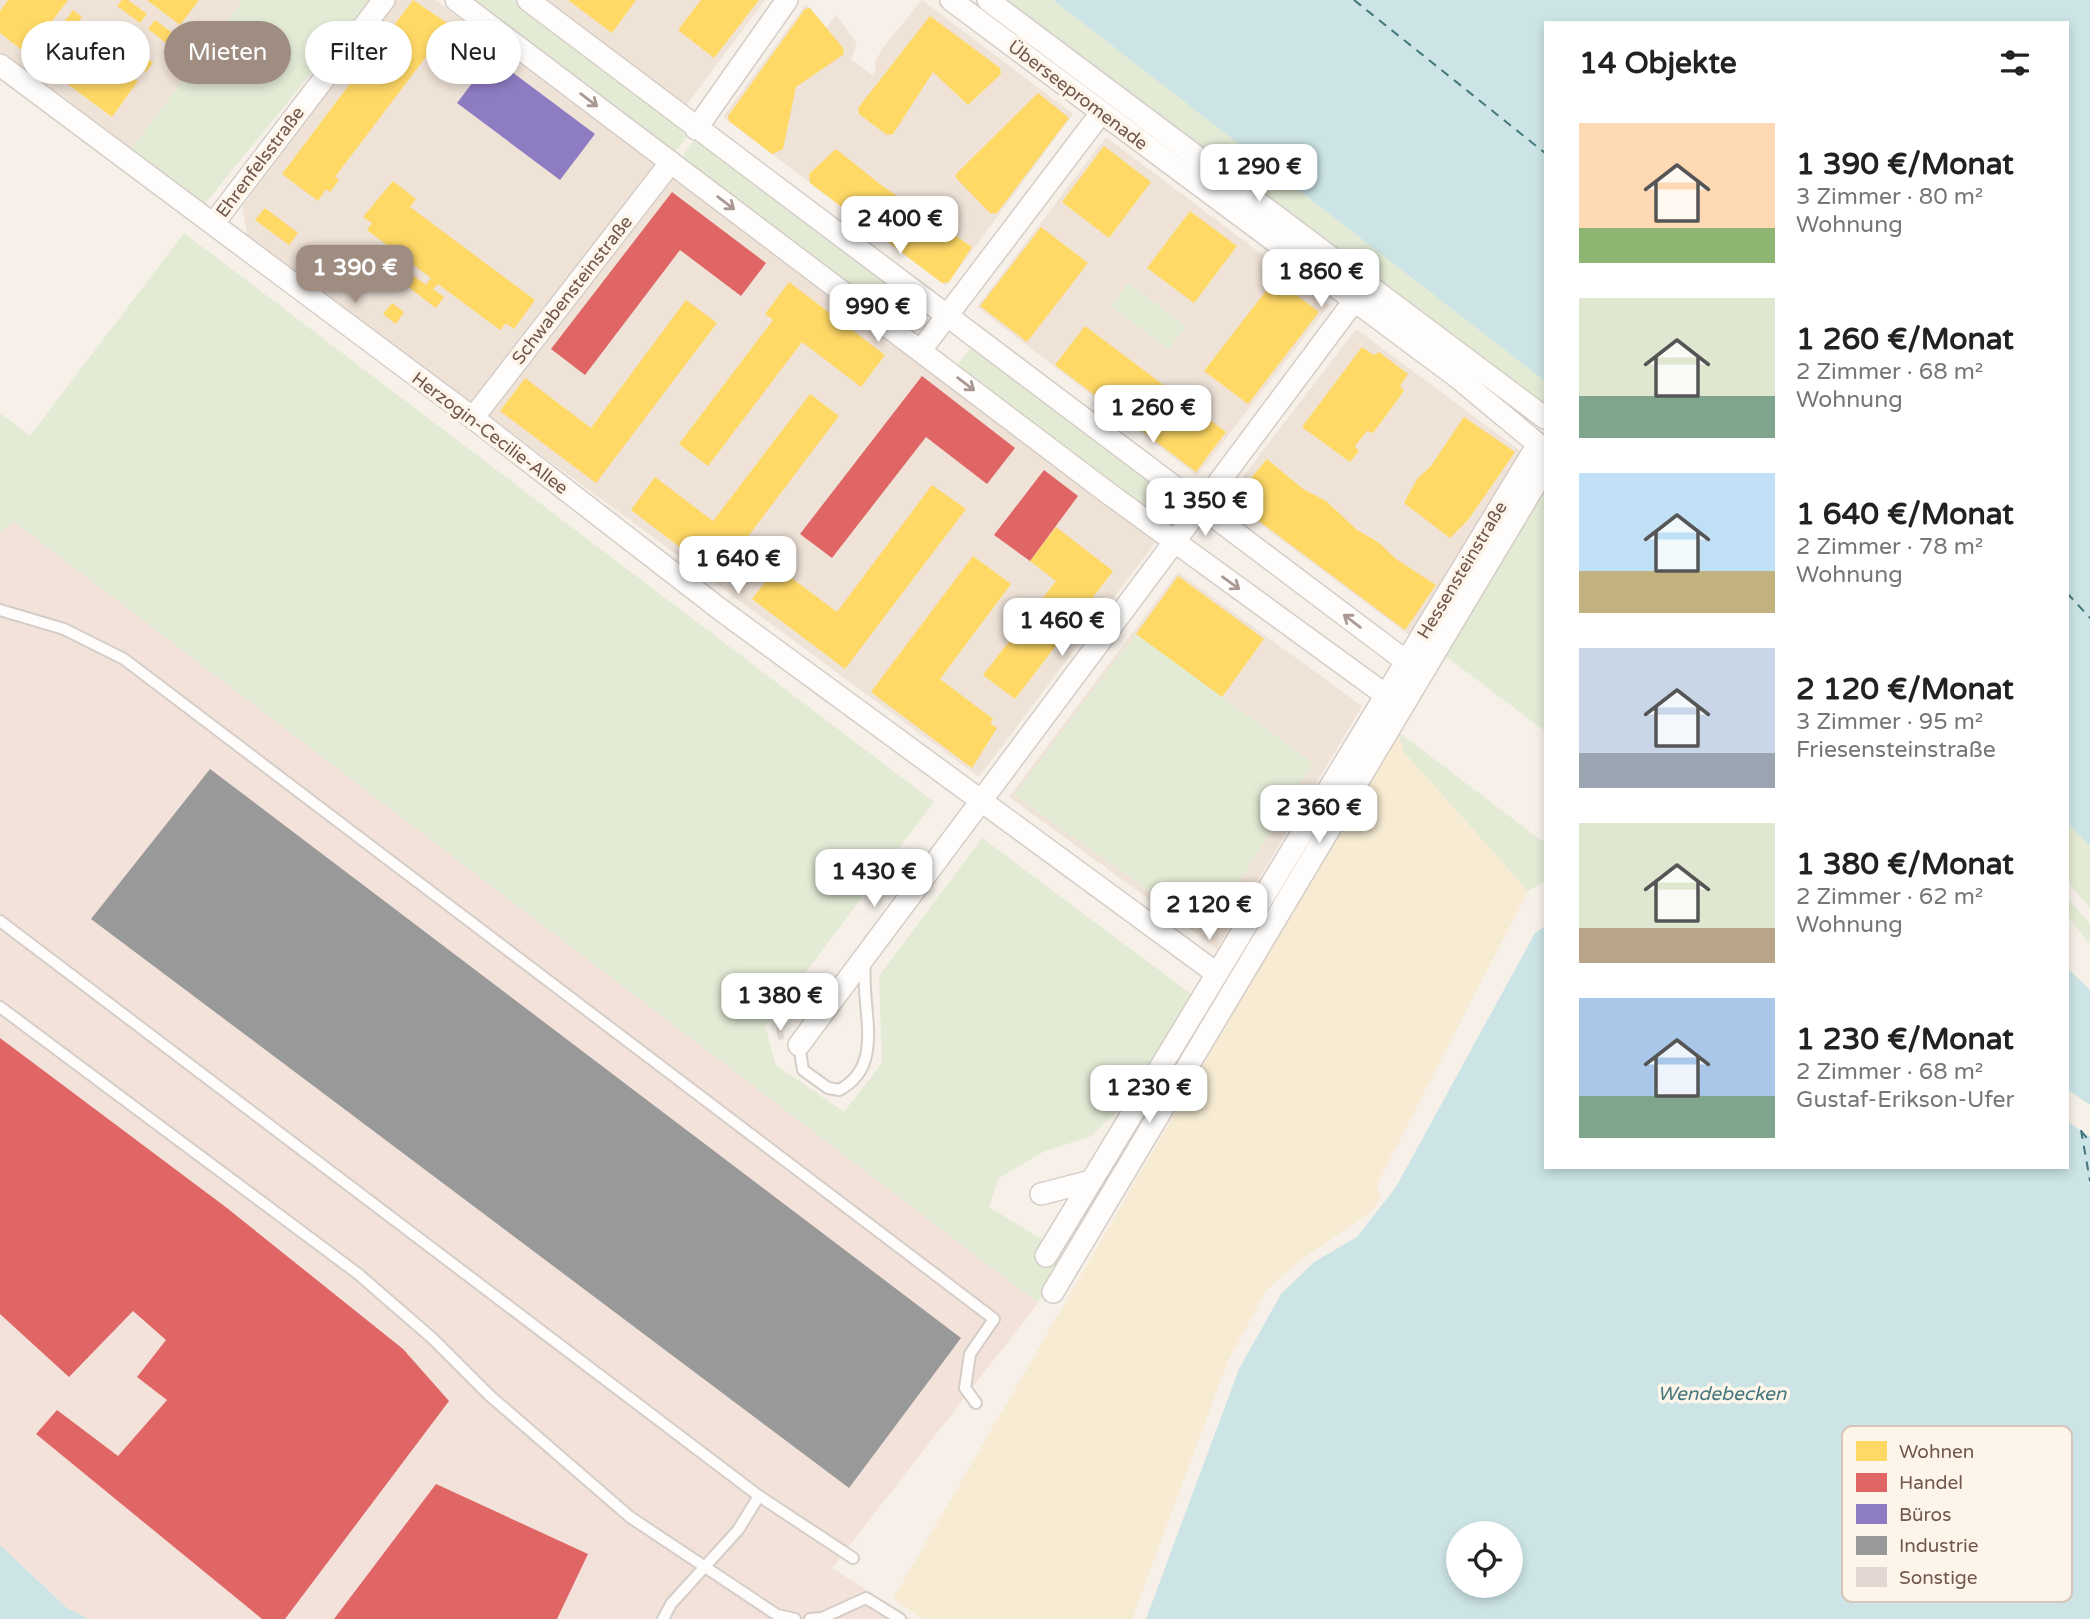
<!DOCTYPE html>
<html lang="de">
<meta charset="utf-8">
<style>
:root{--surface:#fff;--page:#f6f6f6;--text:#222;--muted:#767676;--accent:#a08d82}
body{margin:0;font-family:"Varela Round",sans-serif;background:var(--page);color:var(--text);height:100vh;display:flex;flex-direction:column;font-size:26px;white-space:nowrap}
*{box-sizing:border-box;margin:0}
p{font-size:23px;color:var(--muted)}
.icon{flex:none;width:38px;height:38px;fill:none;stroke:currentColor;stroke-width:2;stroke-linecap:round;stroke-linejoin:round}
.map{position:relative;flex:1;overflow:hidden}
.drawer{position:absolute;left:1544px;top:21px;width:525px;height:1148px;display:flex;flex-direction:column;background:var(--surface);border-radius:0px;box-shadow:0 4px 10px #0003}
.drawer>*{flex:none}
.guide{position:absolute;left:21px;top:21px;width:665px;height:63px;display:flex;gap:14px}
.controls{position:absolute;left:1446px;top:1521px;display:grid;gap:14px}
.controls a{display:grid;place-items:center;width:77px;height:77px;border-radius:50%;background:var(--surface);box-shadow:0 4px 10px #0003;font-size:35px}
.price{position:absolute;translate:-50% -60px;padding:0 16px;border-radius:14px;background:#fff;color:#222;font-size:23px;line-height:46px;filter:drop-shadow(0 2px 4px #0008)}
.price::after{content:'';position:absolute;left:50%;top:42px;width:21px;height:16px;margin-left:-10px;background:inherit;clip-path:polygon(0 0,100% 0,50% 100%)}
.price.active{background:var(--accent);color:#fff}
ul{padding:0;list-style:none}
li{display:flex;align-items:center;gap:21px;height:175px;padding:0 35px}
li span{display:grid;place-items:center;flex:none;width:196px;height:140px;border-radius:0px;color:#555}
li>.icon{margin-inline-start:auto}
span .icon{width:84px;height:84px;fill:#fffc;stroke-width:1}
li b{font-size:30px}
h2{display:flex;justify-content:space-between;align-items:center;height:84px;padding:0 35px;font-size:30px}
.chip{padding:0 24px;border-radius:32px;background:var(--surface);box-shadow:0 4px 10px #0003;font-size:24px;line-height:63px}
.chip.active{background:var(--accent);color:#fff}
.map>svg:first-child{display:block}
</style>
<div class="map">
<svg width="2090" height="1619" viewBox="0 0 2090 1619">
<rect width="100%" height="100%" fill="#f6f0e9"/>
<path fill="#efe2d7" d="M0 0H243L130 151 0 53Z
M396 0H435L1157 540 979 777 248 239 242 207Z
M542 0H765L683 110Z
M922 0 1073 114 946 286 723 117 806 4 826 28 836 15 857 44 851 59 873 76 876 72 875 62 884 46Z
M1106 137 1329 305 1197 476 977 307Z
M1356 329 1523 453 1409 635 1226 499Z
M1178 572 1362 706 1217 949 1009 797Z"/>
<path fill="#f3e2da" d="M12 520 1038 1303 832 1568 912 1619H89L67 1608 0 1545V534Z"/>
<path fill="#e3ebd5" d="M243 0H371L203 206 130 151Z
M469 0H513L690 133 673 154Z
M1001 0H1053L1545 381V409Z
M696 138 916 303 900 324 680 159Z
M184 233 934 802 765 1026 776 1065 844 1112 882 1063 879 976 982 838 1191 994 1133 1096 1090 1137 1045 1151 999 1178 989 1207 1046 1242 1041 1250 1062 1263 1038 1303 13 521 0 534V413L30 436Z
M1128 283 1186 326 1169 349 1110 306Z
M972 346 1169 493 1153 514 956 367Z
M1545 485V731L1444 655Z
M1136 634 1313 763 1208 932 1014 795Z
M1397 731 1542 841 1545 839V882L1528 891 1404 752Z
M2067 822 2090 846V908L2067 881Z
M2067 897 2090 924V944L2067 916Z"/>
<path fill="#f7ecd3" d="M1397 731 1404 752 1528 891 1377 1184 1380 1197 1372 1211 1301 1260 1267 1289 1228 1361 1132 1619H923L893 1599Z"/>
<path fill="#cce4e5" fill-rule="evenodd" d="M1053 0H2090V846L2067 822V23H1545V381Z
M1545 926V1167H2067V968L2090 990V1619H1146L1239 1369 1281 1294 1314 1262 1357 1237 1396 1187 1535 933ZM1458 1533H1510V1586H1458Z
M0 1545 67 1608 89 1619H0Z"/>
<path fill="#f6f0e9" d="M2067 1089 2090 1105V1137L2067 1121Z"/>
<path fill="#ffd966" d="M8 0H68L27 54 0 33V11Z
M122 0H128L147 14 140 23 117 6Z
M147 0H199L180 25Z
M413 0 450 25 335 177 339 180 330 192 326 189 318 201 282 174Z
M568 0H636L612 33Z
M701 0H759L714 58 678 30Z
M810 8 843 48 844 54 796 87 783 149 772 154 729 121 728 116 805 9Z
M73 10 82 17 65 40 56 33Z
M930 16 1000 68 1001 74 968 105 933 72 893 134 887 135 859 114 858 108Z
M155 20 174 34 166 43 148 29Z
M103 25 153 63 146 72 96 34Z
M49 42 59 49 52 58 42 51Z
M89 45 138 81 112 117 62 80Z
M1038 93 1069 118 997 213H990L956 178V174Z
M1104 146 1151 182 1109 238 1062 202Z
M836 149 881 185 972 247 949 282 942 283 810 183 809 174Z
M393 181 416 199 410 207 535 300 514 329 506 323 500 330 438 284 433 289 444 297 436 308 407 286 414 276 426 285 431 278 367 230 372 223 363 217Z
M265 208 298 233 289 245 255 220Z
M1190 211 1237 246 1194 303 1147 268Z
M1041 227 1088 263 1027 342 980 306Z
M1275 279 1319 312 1248 404 1204 371Z
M789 282 885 355 861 387 802 342 708 466 679 444 773 320 765 314Z
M686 300 717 323 596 483 500 411 525 378 591 428Z
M392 303 404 312 396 324 383 314Z
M1085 326 1226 432 1196 472 1055 365Z
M1362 347 1374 355 1379 352 1408 374 1400 386 1404 391 1373 433 1367 431 1355 446 1359 451 1350 462 1302 427Z
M810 394 839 416 718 576 631 510 655 477 713 521Z
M1464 417 1515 452 1468 520 1450 538 1404 503 1417 479 1431 466Z
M1267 459 1303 489 1326 501 1357 530 1378 542 1396 559 1436 585 1405 630 1232 501Z
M932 485 966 509 845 669 752 599 777 567 837 612Z
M1056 527 1113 571 1015 699 983 675 1056 581 1030 561Z
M973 556 1011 584 940 679 993 719 990 723 997 728 972 768 871 692Z
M1178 576 1264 639 1222 697 1136 634Z"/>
<path fill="#e06666" d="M672 192 766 263 741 296 680 250 585 375 551 349Z
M922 376 1015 448 987 484 926 437 832 558 800 534Z
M1044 470 1078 496 1030 561 994 535Z
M0 1038 227 1208 403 1349 449 1401 285 1619H262L36 1434 57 1410 118 1456 167 1400 137 1377 166 1340 133 1311 69 1377 0 1314Z
M436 1484 588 1554 557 1619H334Z"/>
<path fill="#8e7cc3" d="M492 57 595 134 560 180 457 103Z"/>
<path fill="#999" d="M210 769 961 1338 849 1488 91 919Z"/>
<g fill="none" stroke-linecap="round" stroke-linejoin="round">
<path stroke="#43777d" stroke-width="2" stroke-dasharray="9 7" stroke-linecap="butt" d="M1354 0 1545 153
M2067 593 2090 618
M2081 1130 2090 1181
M2081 1131 2090 1142"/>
</g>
<path fill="#e2d8d1" d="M782 1027 784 1039 778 1040 776 1028Z"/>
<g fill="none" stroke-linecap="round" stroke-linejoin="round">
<defs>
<path id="lane" d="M0 610 64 629 124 659 994 1319 970 1354 965 1388 976 1403
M0 921 759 1496 853 1558
M0 1007 357 1273 432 1338 489 1395 630 1517 777 1615 795 1619
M799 1045 803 1070 828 1088 839 1090C887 1065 860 1008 865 963
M663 1619 671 1604 738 1530 759 1496
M810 1619 822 1618 866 1598 900 1619"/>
<path id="street" d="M456 0 1108 493 1387 696
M528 0 1407 662
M951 0 1457 377 1545 450
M988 0 1545 418
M0 65 473 418 721 610 1216 973
M696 129 787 0
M213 224 384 0
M921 350 1101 113
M473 418 671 162
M799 1045 1354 301
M1041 1194 1091 1181
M1046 1256 1538 444
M1053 1292 1545 468"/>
</defs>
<use href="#lane" stroke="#d5cdc7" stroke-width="14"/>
<use href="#street" stroke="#d5cdc7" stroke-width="24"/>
<use href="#lane" stroke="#fefdfc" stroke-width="10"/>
<use href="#street" stroke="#fefdfc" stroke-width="21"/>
</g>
<defs><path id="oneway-shaft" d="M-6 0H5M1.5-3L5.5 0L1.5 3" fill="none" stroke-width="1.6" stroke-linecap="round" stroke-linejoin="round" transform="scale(1.75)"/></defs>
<g stroke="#a99992">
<use href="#oneway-shaft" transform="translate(589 100) rotate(37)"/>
<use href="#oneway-shaft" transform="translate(726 203) rotate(37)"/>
<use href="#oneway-shaft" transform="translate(966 384) rotate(37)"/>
<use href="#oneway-shaft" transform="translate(1231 583) rotate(36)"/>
<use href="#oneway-shaft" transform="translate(1352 621) rotate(-143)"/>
</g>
<g text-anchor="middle" stroke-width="7" stroke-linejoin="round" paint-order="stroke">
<g font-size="18" fill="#71574b" stroke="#fef5ea">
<text transform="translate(1078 95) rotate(37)" y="6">Überseepromenade</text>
<text transform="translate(260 162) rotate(-53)" y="6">Ehrenfelsstraße</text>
<text transform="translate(572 290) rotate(-52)" y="6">Schwabensteinstraße</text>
<text transform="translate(490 433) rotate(37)" y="6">Herzogin-Cecilie-Allee</text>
<text transform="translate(1462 570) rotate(-59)" y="6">Hessensteinstraße</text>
</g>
<g font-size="19" font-style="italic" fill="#43777d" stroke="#fef5ea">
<text x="1722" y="1400">Wendebecken</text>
</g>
</g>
<rect x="1842" y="1426" width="230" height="176" rx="10" fill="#fef5ea" stroke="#d4c6ba" stroke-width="2"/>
<rect x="1856" y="1441" width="31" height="20" fill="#ffd966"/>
<rect x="1856" y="1473" width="31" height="19" fill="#e06666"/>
<rect x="1856" y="1504" width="31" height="20" fill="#8e7cc3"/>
<rect x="1856" y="1536" width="31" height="19" fill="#999"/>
<rect x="1856" y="1567" width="31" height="20" fill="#e2d8d1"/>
<g font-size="19" fill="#71574b">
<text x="1899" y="1458">Wohnen</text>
<text x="1899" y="1489">Handel</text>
<text x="1899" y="1521">Büros</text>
<text x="1899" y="1552">Industrie</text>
<text x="1899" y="1584">Sonstige</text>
</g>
</svg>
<div class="controls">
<a><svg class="icon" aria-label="locate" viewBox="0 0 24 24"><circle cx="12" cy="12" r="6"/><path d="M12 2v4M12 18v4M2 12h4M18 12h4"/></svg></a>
</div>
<b class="price" style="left:1259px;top:204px">1 290 €</b>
<b class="price" style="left:900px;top:256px">2 400 €</b>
<b class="price active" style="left:355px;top:305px">1 390 €</b>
<b class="price" style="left:1321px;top:309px">1 860 €</b>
<b class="price" style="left:878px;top:344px">990 €</b>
<b class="price" style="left:1153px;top:445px">1 260 €</b>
<b class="price" style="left:1205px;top:538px">1 350 €</b>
<b class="price" style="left:738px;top:596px">1 640 €</b>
<b class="price" style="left:1062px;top:658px">1 460 €</b>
<b class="price" style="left:1319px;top:845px">2 360 €</b>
<b class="price" style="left:874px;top:909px">1 430 €</b>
<b class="price" style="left:1209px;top:942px">2 120 €</b>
<b class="price" style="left:780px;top:1033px">1 380 €</b>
<b class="price" style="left:1149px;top:1125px">1 230 €</b>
<div class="guide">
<a class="chip">Kaufen</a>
<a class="chip active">Mieten</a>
<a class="chip">Filter</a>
<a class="chip">Neu</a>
</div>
<section class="drawer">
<h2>14 Objekte<svg class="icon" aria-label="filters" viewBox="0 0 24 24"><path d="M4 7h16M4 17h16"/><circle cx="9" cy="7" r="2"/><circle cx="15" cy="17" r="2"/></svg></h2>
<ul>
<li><span style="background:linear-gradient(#ffd9b3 75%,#8fb573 0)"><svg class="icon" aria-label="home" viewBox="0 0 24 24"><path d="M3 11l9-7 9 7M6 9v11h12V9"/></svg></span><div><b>1 390 €/Monat</b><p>3 Zimmer · 80 m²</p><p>Wohnung</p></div></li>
<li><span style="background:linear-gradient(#dfe7d0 70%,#7fa58c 0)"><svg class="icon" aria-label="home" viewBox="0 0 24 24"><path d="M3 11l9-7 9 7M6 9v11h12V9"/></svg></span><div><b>1 260 €/Monat</b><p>2 Zimmer · 68 m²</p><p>Wohnung</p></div></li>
<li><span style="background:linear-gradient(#bfe0f5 70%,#c2b280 0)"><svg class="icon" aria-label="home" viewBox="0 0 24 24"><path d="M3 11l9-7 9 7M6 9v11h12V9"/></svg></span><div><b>1 640 €/Monat</b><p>2 Zimmer · 78 m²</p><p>Wohnung</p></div></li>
<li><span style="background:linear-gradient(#c9d6e8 75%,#9aa5b1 0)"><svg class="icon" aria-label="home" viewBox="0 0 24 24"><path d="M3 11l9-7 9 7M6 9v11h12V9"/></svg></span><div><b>2 120 €/Monat</b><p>3 Zimmer · 95 m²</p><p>Friesensteinstraße</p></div></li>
<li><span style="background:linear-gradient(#dfe7d0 75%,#b9a48a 0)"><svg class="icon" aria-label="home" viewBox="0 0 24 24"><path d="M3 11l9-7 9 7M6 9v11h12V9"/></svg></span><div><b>1 380 €/Monat</b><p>2 Zimmer · 62 m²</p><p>Wohnung</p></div></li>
<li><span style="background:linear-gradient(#a9c7e8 70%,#7fa58c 0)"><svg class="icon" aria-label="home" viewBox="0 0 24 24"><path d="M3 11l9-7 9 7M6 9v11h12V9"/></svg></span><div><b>1 230 €/Monat</b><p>2 Zimmer · 68 m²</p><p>Gustaf-Erikson-Ufer</p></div></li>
</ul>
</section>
</div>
